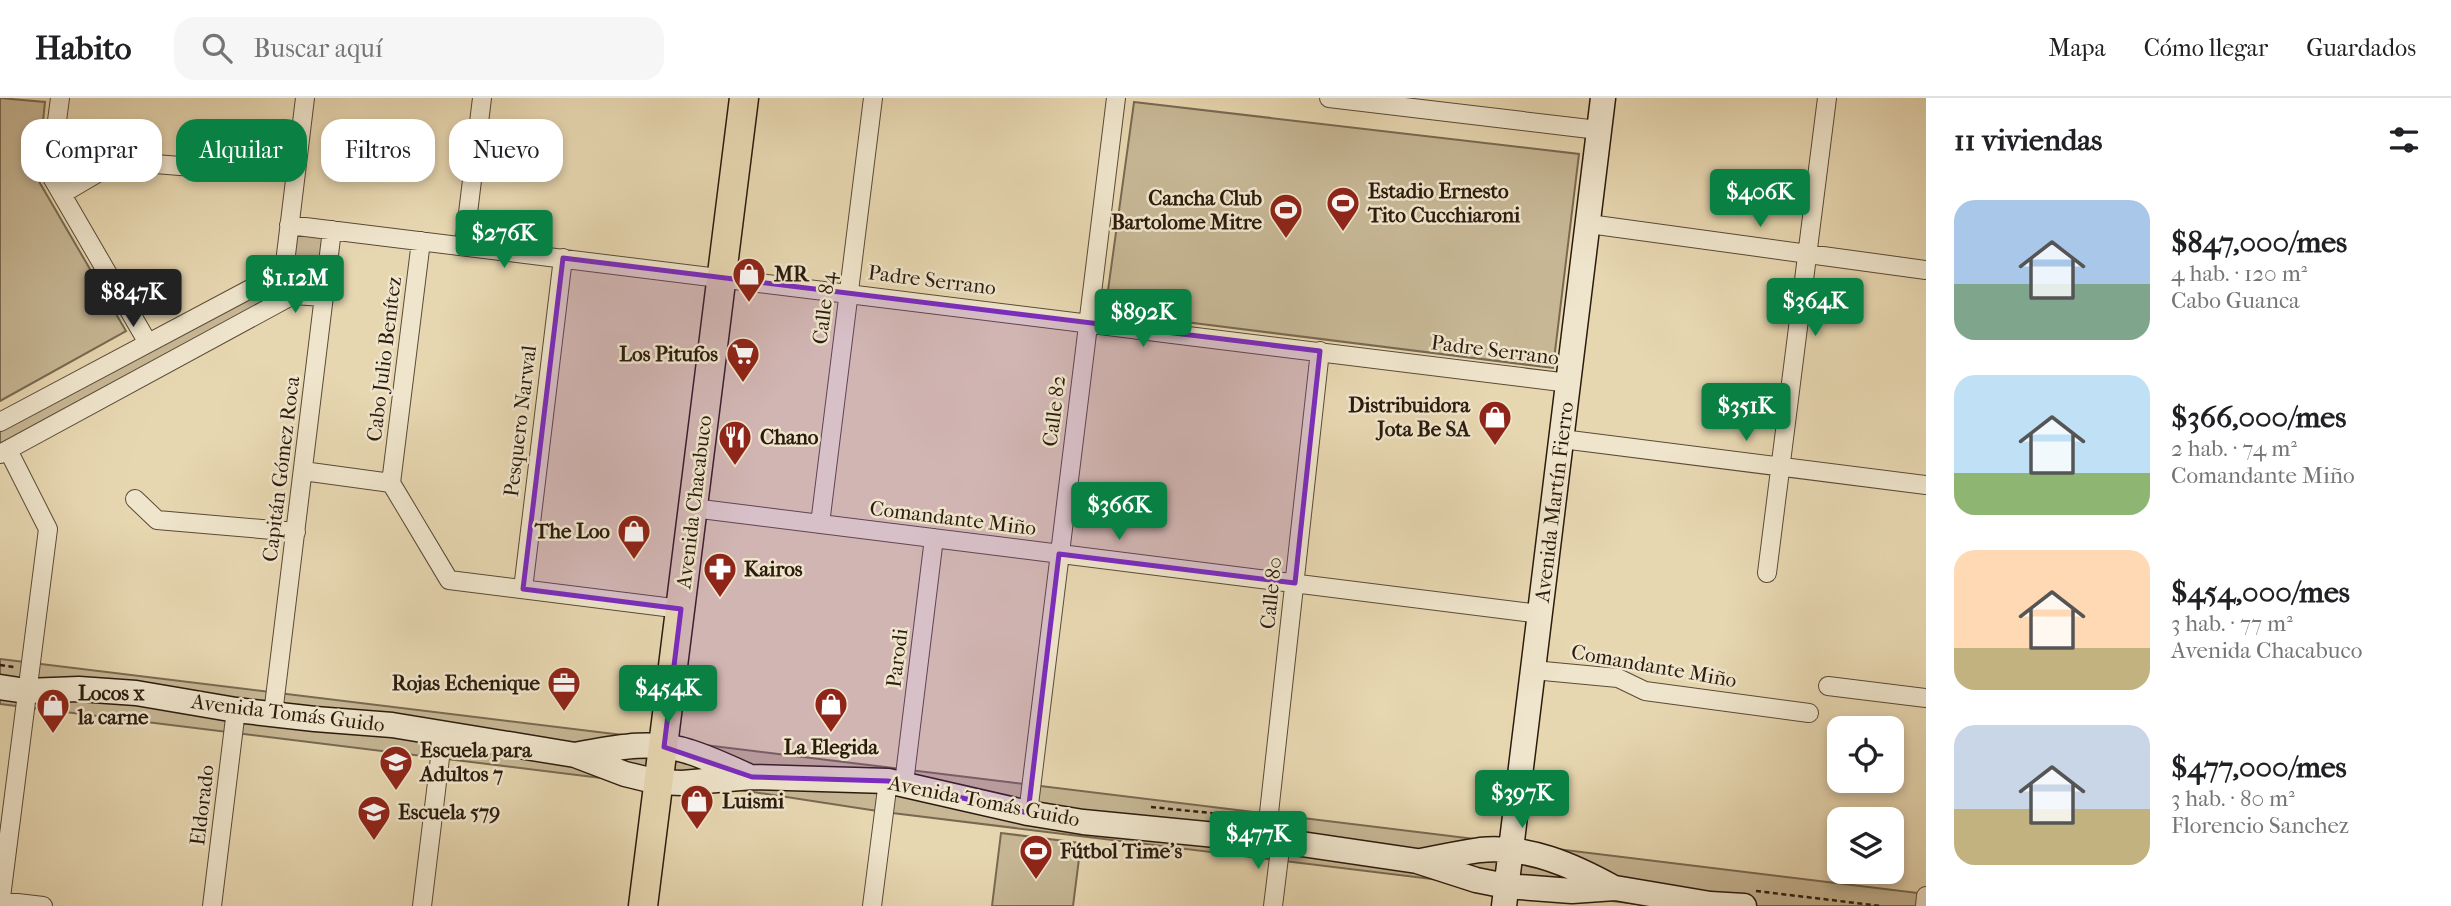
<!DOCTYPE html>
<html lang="es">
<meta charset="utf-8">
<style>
:root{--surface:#fff;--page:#f6f6f6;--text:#202124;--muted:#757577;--line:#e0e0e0;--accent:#0b8043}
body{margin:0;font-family:"IM FELL French Canon",serif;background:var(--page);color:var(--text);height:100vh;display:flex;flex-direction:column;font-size:26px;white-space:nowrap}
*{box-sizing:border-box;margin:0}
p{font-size:23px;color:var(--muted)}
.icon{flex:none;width:38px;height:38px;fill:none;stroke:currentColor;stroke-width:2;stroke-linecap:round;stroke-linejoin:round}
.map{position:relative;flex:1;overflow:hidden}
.details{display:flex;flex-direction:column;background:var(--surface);width:525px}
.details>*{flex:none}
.hud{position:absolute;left:21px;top:21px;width:665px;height:63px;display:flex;gap:14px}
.buttons{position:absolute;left:1827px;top:618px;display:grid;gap:14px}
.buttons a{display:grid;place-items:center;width:77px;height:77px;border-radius:14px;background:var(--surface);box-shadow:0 4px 10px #0003;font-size:35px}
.price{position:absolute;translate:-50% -60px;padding:0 16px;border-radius:7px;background:var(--accent);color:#fff;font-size:23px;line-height:46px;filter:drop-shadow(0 2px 4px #0008)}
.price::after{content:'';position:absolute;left:50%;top:42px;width:21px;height:16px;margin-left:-10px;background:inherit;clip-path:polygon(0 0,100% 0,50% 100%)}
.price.on{background:#222;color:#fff}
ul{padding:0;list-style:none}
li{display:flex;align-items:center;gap:21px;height:175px;padding:0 28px}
li span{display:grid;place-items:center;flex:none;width:196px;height:140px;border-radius:21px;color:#555}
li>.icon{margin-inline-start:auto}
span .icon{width:84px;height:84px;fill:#fffc;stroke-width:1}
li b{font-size:30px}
h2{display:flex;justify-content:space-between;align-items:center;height:84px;padding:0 28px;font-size:30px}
.pill{padding:0 24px;border-radius:21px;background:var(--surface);box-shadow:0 4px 10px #0003;font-size:24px;line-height:63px}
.pill.on{background:var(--accent);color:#fff}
header{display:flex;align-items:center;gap:42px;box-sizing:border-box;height:98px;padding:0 35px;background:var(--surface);border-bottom:2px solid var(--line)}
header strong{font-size:33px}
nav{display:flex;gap:38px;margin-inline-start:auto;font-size:24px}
.search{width:490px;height:63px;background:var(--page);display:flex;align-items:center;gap:18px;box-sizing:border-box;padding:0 24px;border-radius:21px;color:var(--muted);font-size:26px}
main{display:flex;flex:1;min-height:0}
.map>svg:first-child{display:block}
</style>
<header>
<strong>Habito</strong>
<div class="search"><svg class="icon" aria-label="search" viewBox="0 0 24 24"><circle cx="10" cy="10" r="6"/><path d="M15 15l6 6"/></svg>Buscar aquí</div>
<nav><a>Mapa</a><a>Cómo llegar</a><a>Guardados</a></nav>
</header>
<main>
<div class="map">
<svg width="1926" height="808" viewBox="0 0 1926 808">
<rect width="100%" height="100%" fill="#e7d7b1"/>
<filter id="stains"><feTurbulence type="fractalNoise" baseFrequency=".00286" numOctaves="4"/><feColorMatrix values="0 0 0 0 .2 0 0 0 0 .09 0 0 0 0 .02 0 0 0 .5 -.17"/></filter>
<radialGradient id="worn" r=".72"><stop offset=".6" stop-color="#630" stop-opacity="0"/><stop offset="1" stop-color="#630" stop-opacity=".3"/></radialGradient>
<path fill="#c7b795" stroke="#796951" stroke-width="2" d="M0 0 45 4 37 80 126 233 0 303Z
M1134 4 1579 56 1553 270 1105 214Z
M296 133 323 139 317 182 302 192 289 181Z
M275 186 283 197 0 349V332Z
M0 561 1926 796V808H1653L884 714 727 690 658 687 0 606Z
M1001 735 1081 745 1073 808H992Z"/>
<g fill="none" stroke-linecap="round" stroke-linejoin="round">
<defs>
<path id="minor" d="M60 0 50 76 148 245
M305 0 284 173 286 189 293 197 324 199
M1329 0 1598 32
M62 96 118 63 205 70
M1589 126 1926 172
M289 127 1569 285
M464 148 482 0
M0 324 284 173
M1562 341 1926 387
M0 356 293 197
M303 373 391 385 449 482 681 511
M391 385 421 143
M135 401 157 422 296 434
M693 410 1540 516
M820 426 873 0
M1767 475 1827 0
M523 491 563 160
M1533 572 1618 580 1645 593 1809 615
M1828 588 1926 600
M273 616 332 132
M904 685 934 440
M1028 715 1116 0
M1266 742 1320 253
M0 803 43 808
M0 807 48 431 8 352
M212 808 236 612
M422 808 443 635
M872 808 888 683
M1273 808 1281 743
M1925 808 1926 798"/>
<path id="secondary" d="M0 589 26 593 79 591 136 595 236 612 315 621 392 627 575 657 625 676 658 684 682 685 752 679 888 683 1028 715 1083 724 1216 737 1224 740 1232 738 1281 743 1417 763 1476 782 1506 788 1572 793 1615 790 1710 806 1744 808
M575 657C613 650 652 641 690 654 709 660 728 669 746 677
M1421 763C1440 759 1460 755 1480 752 1528 747 1574 768 1614 790
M1504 808 1603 0"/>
<path id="primary" d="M643 808 744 0"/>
</defs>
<use href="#minor" stroke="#5a4a36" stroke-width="20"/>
<use href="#secondary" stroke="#2b1b0d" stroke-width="27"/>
<use href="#primary" stroke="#2b1b0d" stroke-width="31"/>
<path stroke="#2b1b0d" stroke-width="2.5" stroke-dasharray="5 3.5" stroke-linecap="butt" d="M0 567 14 569
M1151 709 1231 717
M1756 793 1881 808"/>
<use href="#minor" stroke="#efe5cc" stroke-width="18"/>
<use href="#secondary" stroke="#efe5cc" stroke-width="24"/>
<use href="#primary" stroke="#e7d7b1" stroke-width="28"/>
</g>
<path fill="#7b2cbf" fill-opacity="0.2" stroke="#7b2cbf" stroke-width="5" stroke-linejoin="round" d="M563 160 1320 253 1295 485 1059 456 1028 715 888 683 752 679 664 649 681 511 523 491Z"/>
<defs>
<symbol id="stadium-pin" viewBox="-11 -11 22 30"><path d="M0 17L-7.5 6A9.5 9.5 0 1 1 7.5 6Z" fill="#8f2418" stroke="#efe5cc"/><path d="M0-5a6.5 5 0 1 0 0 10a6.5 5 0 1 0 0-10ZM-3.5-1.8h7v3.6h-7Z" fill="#fff"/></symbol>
<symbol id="shop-pin" viewBox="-11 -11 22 30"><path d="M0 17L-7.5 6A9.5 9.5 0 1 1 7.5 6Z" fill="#8f2418" stroke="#efe5cc"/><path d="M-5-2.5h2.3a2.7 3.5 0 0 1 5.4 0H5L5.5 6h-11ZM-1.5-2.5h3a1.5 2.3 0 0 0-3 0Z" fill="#fff"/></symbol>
<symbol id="supermarket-pin" viewBox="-11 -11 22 30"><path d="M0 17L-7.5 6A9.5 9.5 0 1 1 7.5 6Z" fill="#8f2418" stroke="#efe5cc"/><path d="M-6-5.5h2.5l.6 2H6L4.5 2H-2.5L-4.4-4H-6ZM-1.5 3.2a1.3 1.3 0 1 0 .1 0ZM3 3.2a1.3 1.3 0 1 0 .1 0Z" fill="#fff"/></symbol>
<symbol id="restaurant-pin" viewBox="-11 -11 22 30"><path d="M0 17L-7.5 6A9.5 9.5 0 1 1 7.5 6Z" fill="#8f2418" stroke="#efe5cc"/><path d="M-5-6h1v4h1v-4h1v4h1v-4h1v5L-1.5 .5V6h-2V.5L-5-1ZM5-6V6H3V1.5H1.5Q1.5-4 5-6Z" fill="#fff"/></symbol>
<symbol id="pharmacy-pin" viewBox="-11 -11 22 30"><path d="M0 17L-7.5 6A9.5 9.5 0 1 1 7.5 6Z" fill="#8f2418" stroke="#efe5cc"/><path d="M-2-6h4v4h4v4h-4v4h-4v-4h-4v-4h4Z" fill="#fff"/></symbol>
<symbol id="office-pin" viewBox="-11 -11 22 30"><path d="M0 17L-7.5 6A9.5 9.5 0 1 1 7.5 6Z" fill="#8f2418" stroke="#efe5cc"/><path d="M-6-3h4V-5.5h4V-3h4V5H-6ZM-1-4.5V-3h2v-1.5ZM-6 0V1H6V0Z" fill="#fff"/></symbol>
<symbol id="school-pin" viewBox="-11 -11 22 30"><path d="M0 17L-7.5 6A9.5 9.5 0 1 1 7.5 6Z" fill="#8f2418" stroke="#efe5cc"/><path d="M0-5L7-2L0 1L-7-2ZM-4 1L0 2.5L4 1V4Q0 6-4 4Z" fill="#fff"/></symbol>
</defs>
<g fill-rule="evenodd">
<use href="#stadium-pin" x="1324" y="86" width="38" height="52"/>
<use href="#stadium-pin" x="1267" y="93" width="38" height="52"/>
<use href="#shop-pin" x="730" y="157" width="38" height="52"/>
<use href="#supermarket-pin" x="724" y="237" width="38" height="52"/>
<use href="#shop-pin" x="1476" y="300" width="38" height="52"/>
<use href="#restaurant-pin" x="716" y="320" width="38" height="52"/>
<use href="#shop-pin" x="615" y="414" width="38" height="52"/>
<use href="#pharmacy-pin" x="701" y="452" width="38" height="52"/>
<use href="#office-pin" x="545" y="566" width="38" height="52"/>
<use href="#shop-pin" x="812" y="587" width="38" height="52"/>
<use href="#shop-pin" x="34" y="588" width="38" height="52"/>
<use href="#school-pin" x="377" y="645" width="38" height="52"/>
<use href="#shop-pin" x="678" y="684" width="38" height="52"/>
<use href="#school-pin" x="355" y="695" width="38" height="52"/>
<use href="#stadium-pin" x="1017" y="734" width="38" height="52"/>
</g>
<g text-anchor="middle" stroke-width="5" stroke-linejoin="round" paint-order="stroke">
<g font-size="21" font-weight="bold" fill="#2b1b0d" stroke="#efe5cc" text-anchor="start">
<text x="1368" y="100">Estadio Ernesto<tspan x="1368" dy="24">Tito Cucchiaroni</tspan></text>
<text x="1262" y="107" text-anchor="end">Cancha Club<tspan x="1262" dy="24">Bartolome Mitre</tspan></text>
<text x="774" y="183">MR</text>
<text x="718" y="263" text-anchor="end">Los Pitufos</text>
<text x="1470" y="314" text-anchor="end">Distribuidora<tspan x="1470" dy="24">Jota Be SA</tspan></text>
<text x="760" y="346">Chano</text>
<text x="610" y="440" text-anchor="end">The Loo</text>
<text x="744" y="478">Kairos</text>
<text x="540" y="592" text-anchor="end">Rojas Echenique</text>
<text x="78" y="602">Locos x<tspan x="78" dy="24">la carne</tspan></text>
<text x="831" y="656" text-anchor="middle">La Elegida</text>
<text x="420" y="659">Escuela para<tspan x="420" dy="24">Adultos 7</tspan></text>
<text x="722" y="710">Luismi</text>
<text x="398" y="721">Escuela 579</text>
<text x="1060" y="760">Fútbol Time's</text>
</g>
<g font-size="21" fill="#2b1b0d" stroke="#efe5cc">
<text transform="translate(932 182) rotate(7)" y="7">Padre Serrano</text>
<text transform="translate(824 210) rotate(-83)" y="7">Calle 84</text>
<text transform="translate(1495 252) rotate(7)" y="7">Padre Serrano</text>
<text transform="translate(384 261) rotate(-83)" y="7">Cabo Julio Benítez</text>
<text transform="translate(1054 313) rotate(-83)" y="7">Calle 82</text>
<text transform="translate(520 323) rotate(-83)" y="7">Pesquero Narwal</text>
<text transform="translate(281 371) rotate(-83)" y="7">Capitán Gómez Roca</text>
<text transform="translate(694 404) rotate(-83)" y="7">Avenida Chacabuco</text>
<text transform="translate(1554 404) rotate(-83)" y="7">Avenida Martín Fierro</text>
<text transform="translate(953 420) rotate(7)" y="7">Comandante Miño</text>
<text transform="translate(1271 495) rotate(-84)" y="7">Calle 80</text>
<text transform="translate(897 560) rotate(-83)" y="7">Parodi</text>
<text transform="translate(1654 568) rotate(10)" y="7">Comandante Miño</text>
<text transform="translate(288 615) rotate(7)" y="7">Avenida Tomás Guido</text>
<text transform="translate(984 703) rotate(11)" y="7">Avenida Tomás Guido</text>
<text transform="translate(202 707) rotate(-83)" y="7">Eldorado</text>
</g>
</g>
<rect width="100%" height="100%" filter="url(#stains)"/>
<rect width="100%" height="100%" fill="url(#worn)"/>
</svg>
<div class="buttons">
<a><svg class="icon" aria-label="locate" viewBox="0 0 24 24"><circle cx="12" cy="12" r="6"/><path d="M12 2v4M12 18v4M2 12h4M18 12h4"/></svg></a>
<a><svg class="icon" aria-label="layers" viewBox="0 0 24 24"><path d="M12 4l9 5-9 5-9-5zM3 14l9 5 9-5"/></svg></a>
</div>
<b class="price" style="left:1760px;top:131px">$406K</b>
<b class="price" style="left:504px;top:172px">$276K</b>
<b class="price" style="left:295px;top:217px">$1.12M</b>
<b class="price on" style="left:133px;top:231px">$847K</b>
<b class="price" style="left:1815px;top:240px">$364K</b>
<b class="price" style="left:1143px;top:251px">$892K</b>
<b class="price" style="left:1746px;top:345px">$351K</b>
<b class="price" style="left:1119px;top:444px">$366K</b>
<b class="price" style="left:668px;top:627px">$454K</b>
<b class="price" style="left:1522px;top:732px">$397K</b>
<b class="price" style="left:1258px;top:773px">$477K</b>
<div class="hud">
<a class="pill">Comprar</a>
<a class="pill on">Alquilar</a>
<a class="pill">Filtros</a>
<a class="pill">Nuevo</a>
</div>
</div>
<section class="details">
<h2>11 viviendas<svg class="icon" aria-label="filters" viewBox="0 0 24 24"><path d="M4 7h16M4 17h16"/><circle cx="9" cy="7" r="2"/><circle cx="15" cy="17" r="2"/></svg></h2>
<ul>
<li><span style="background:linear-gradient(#a9c7e8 60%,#7fa58c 0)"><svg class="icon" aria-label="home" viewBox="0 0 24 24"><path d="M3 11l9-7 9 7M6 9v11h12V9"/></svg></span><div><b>$847,000/mes</b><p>4 hab. · 120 m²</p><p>Cabo Guanca</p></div></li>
<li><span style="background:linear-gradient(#bfe0f5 70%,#8fb573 0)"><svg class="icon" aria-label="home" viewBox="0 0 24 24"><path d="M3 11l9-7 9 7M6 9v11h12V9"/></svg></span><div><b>$366,000/mes</b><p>2 hab. · 74 m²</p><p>Comandante Miño</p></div></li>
<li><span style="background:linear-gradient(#ffd9b3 70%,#c2b280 0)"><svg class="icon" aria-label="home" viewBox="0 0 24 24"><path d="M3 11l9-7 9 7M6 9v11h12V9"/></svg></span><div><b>$454,000/mes</b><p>3 hab. · 77 m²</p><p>Avenida Chacabuco</p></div></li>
<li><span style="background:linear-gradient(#c9d6e8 60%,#c2b280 0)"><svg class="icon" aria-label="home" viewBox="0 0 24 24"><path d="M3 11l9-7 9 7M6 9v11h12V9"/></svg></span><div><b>$477,000/mes</b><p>3 hab. · 80 m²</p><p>Florencio Sanchez</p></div></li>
</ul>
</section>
</main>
